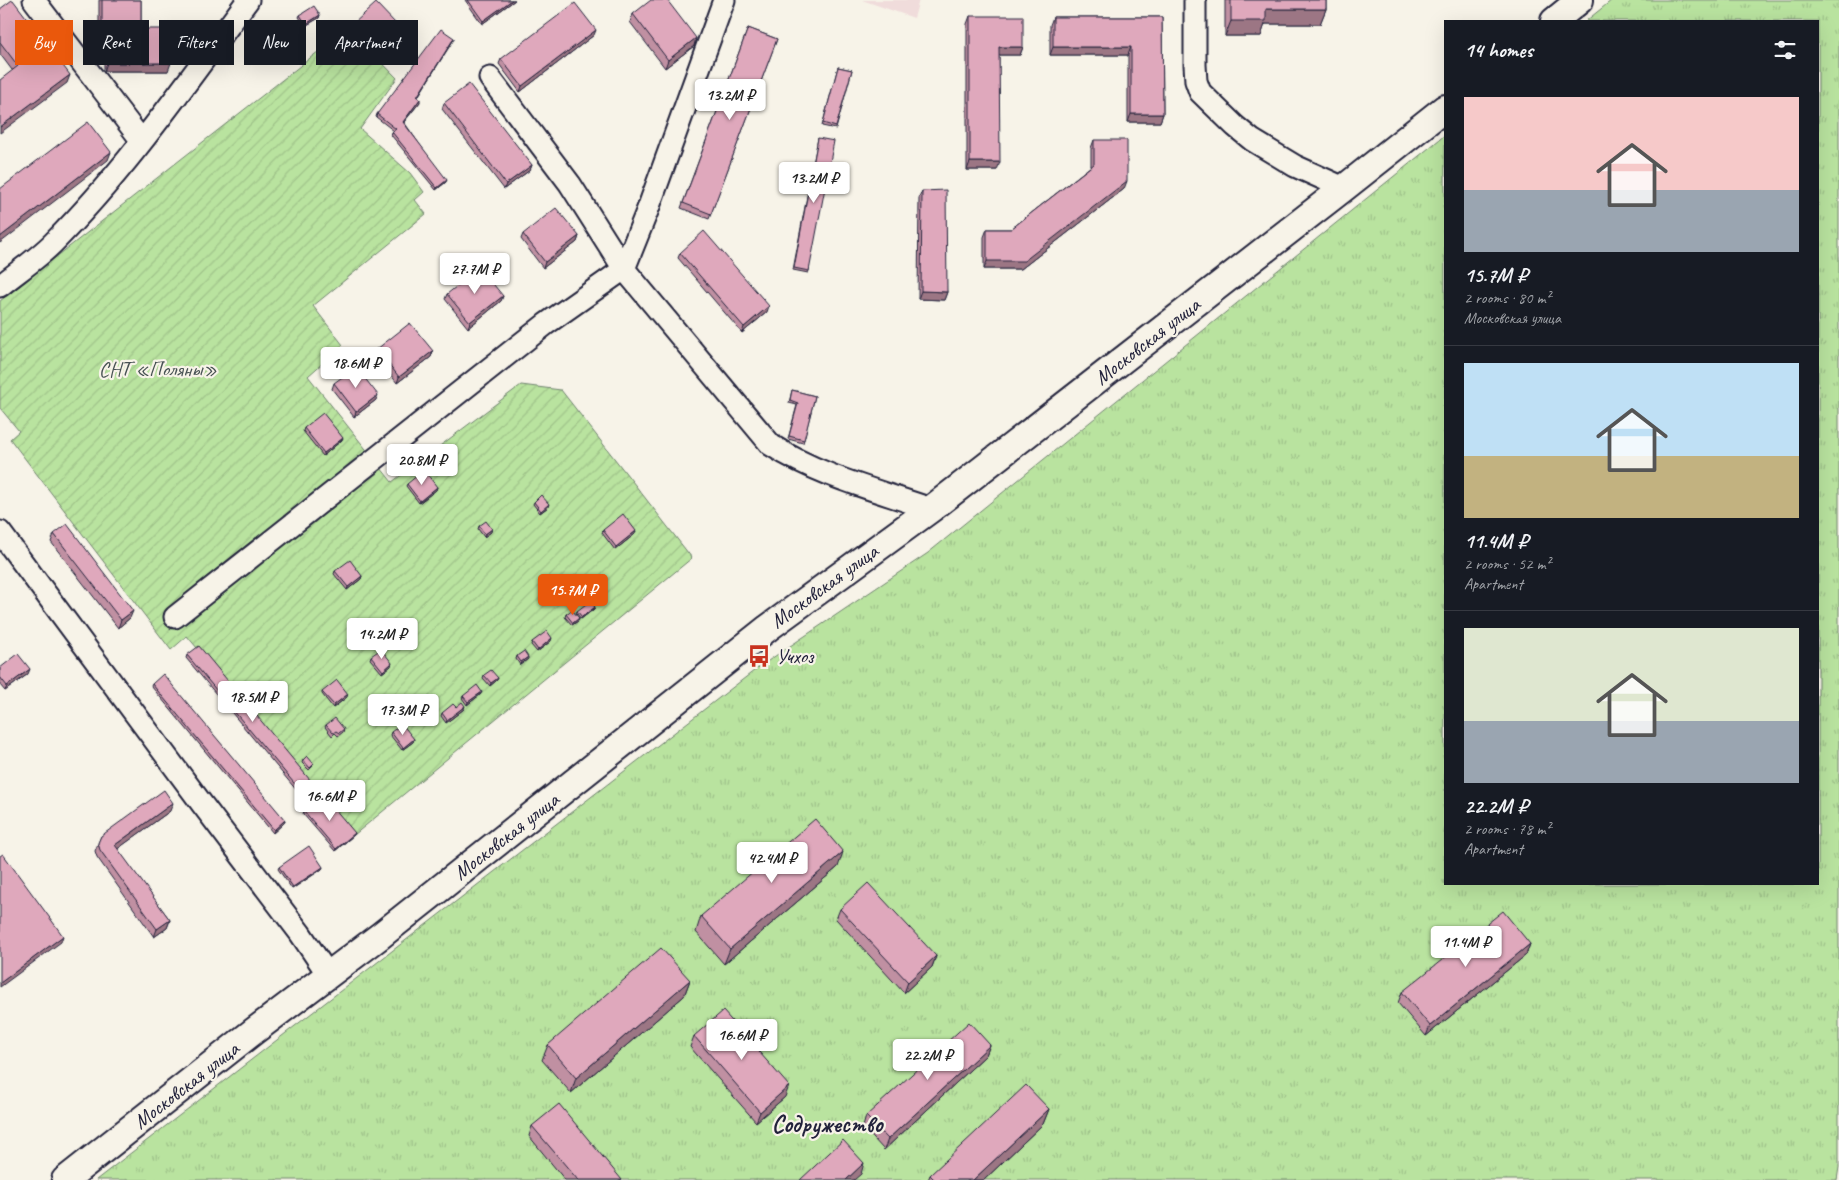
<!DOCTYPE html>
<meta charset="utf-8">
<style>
:root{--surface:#171b24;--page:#20242c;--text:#f1f3f6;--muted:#9ea1a6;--line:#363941;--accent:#ea580c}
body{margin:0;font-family:Caveat,sans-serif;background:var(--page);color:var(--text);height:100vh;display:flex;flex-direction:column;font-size:19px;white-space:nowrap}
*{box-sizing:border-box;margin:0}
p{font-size:16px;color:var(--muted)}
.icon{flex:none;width:28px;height:28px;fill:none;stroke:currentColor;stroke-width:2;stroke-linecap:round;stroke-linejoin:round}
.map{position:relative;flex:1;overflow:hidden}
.details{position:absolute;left:1444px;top:20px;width:375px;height:865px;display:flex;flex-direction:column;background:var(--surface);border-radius:0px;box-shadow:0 5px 20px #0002}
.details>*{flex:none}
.guide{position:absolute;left:15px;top:20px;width:475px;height:45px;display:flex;gap:10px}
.price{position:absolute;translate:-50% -42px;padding:0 11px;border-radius:5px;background:#fff;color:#222;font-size:16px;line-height:32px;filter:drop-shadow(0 1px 2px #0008)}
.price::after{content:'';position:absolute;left:50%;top:30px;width:15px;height:11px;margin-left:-8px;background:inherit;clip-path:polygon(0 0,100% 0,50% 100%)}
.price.selected{background:var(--accent);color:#fff}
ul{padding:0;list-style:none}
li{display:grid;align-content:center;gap:10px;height:265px;padding:0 20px}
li+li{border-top:1px solid var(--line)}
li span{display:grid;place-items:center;height:155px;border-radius:0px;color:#555}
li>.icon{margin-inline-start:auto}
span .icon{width:90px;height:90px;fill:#fffc;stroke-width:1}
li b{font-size:21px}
h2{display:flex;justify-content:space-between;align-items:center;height:60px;padding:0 20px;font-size:21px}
.chip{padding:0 18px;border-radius:0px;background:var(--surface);box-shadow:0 5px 20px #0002;font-size:18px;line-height:45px}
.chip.selected{background:var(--accent);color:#fff}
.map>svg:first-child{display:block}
</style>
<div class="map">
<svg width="1839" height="1180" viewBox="0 0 1839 1180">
<defs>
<pattern id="grass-tufts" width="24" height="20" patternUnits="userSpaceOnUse" patternTransform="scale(1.25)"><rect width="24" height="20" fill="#b9e39f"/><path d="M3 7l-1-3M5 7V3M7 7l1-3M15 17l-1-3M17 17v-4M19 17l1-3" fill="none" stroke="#9fc28a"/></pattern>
<pattern id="garden-furrows" width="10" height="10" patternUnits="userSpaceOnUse" patternTransform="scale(1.25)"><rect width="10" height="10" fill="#b9e39f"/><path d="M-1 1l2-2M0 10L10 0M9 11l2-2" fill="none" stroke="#9fc28a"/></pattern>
</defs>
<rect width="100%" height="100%" fill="#f7f3e8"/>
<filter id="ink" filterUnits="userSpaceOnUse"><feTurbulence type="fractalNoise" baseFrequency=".02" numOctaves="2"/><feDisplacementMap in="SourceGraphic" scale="10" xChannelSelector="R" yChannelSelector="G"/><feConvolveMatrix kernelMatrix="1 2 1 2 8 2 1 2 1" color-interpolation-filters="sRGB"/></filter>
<g filter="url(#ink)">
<path fill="#f0dcdb" d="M862 0H919L914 18Z"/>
<path fill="url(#grass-tufts)" stroke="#6e826d" d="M1612 0H1839V1167L1837 1180H96L759 667 928 553 1445 135V884H1818V21H1586Z"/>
<path fill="url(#garden-furrows)" stroke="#6e826d" d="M360 40 397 78 360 129 410 173 424 192 415 200 426 214 313 306 343 345 308 376 392 482 521 385 561 390 692 558 354 835 187 636 171 650 10 439 19 431 0 408V301L328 44 335 52 345 42 351 48Z"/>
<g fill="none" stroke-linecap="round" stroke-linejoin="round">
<defs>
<path id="minor" d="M34 0 142 141
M1195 0V65L1196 81 1200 92 1235 126 1252 140 1295 166 1344 188
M490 78 570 184 624 269 771 445C819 476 876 490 931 509
M0 286C17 272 37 259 53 243 126 170 186 83 248 0
M0 532 202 804 300 933 329 976
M175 617 546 324 624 269 648 209 724 0"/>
<path id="major" d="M1554 21 1580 0
M65 1180 254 1031 380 936 768 628 931 509 1344 188 1445 108"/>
</defs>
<use href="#minor" stroke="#22223b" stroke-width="25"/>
<use href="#major" stroke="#22223b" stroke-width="30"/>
<use href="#minor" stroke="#f7f3e8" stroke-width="21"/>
<use href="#major" stroke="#f7f3e8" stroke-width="26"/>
</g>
<path fill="#c090a2" stroke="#22223b" d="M99 0H141V29L168 71H104V38H99Z
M465 0H515L482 24Z
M1225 0H1326V9L1320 24H1265L1261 36H1225Z
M0 9 67 83 12 70 0 54Z
M633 14 696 38 694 46 665 68 630 22Z
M300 15H320L319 18 305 26 299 17Z
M970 16 1023 47 1020 55H999L997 170H967V24Z
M1053 17H1162L1163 114 1160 122H1128V55H1050V25Z
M352 25 395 27 369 50 360 40 351 49 345 42 335 52 328 44 329 41Z
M748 28 777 39 709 219 681 208Z
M594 35 520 92 499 64 501 59Z
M454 38 418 97 420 102 404 122 446 182 436 190 391 135 392 132 394 131 376 117 377 114Z
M838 67 852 70 836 129 822 126Z
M444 103 532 165 530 170 504 189 442 109Z
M818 138 809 271 808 273 793 270Z
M1094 140 1124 189 1021 269H984V237L987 229H1011L1091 166V148Z
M922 191 947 292 944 300 918 299 919 198Z
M523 234 579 236 577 242 543 268 521 239Z
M680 253 767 312 742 333 678 258Z
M447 294 503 296 501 301 468 328 445 299Z
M377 349 433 351 431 357 397 383 375 354Z
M334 383 376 400 354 417 332 389Z
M792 390 815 396 803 443 788 439 797 405 789 403Z
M304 428 342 440 323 456 303 431Z
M407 484 437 487 436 490 419 503 406 486Z
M534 502 548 507 540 513 533 504Z
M479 526 491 532 484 537 478 529Z
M603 530 635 534 615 550 602 533Z
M54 534 130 618 118 628 51 542Z
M335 571 362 576 361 579 347 590 334 574Z
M595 607 594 609 581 619 576 613 577 611Z
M566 614 579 618 578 621 572 625 565 617Z
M551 641 537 652 531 645 532 642Z
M187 655 319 795 308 804 186 658Z
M371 656 391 666 382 673 370 659Z
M517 656 528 659 520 665 516 659Z
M0 668 28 674 5 691 0 685Z
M484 675 498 678 497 680 490 686 483 678Z
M152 684 285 820 284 823 273 833 151 686Z
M322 692 347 697 333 708 322 694Z
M481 694 467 705 462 698 463 696Z
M456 707 464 709 446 723 441 716 442 713Z
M326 725 344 729 343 732 338 736 335 733 332 736 325 727Z
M391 732 414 739 413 742 402 750 390 735Z
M303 760 313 766 309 770 302 763Z
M170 811 117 849 170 920 167 928 154 937 97 857 95 851 101 836Z
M304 811 355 833 354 835 335 851 303 814Z
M279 867H323L322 869 292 889 278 869Z
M838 867 724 964 696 932 701 916Z
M840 909 936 956 932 967 904 993 836 919Z
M1530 944 1526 955 1426 1036 1398 1003 1402 992Z
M690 980 684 996 571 1093 542 1060 548 1045Z
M694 1036 785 1097 756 1122 690 1047Z
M990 1045 986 1055 884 1150 863 1127 866 1116Z
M1049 1109 1043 1124 984 1180H928L930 1175Z
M532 1126 622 1180H565L529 1136Z"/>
<path fill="#9c7684" stroke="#22223b" d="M512 0H515L482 24 483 21Z
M1266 9H1326L1320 24H1265L1261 36H1225L1231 21Z
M320 15 319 18 305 26 306 24Z
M396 24 395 27 369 50 370 47Z
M596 30 594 35 520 92 522 86Z
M102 31H107L104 38H99Z
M361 37 360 40 351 49 352 46Z
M454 38 453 41 416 99 417 97Z
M696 38 694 46 665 68 668 60Z
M346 40 345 42 335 52 336 49Z
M999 47H1023L1020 55H997Z
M1053 47H1131L1128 55H1050Z
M107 63H171L168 71H104Z
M70 75 67 83 0 133V127Z
M420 99V102L402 124 403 122Z
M1131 114H1163L1160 122H1128Z
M111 152 108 160 0 243V237Z
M970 162H1000L997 170H967Z
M532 165 530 170 504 189 506 184Z
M447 180 446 182 436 190 437 188Z
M1127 181 1124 189 1021 269H984L987 261Z
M579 236 577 242 543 268 545 262Z
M921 291 947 292 944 300 918 299Z
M503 296 501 301 468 328 470 322Z
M769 306 767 312 742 333 744 327Z
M433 351 431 357 397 383 399 377Z
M378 395 376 400 354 417 356 412Z
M343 438 342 440 323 456 324 453Z
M437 487 436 490 419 503 420 501Z
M549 504 548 507 540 513 541 511Z
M492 529 491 532 484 537 485 534Z
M636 531 635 534 615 550 616 547Z
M362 576 361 579 347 590 348 587Z
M595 607 594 609 581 619 582 617Z
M133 611 130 618 118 628 121 620Z
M579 618 578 621 572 625 573 623Z
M552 638 551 641 537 652 538 650Z
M528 657V659L520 665 521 662Z
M392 663 391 666 382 673 383 671Z
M30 669 28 674 5 691 7 686Z
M498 678 497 680 490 686 491 683Z
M482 692 481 694 467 705 468 702Z
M348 694 347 697 333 708 334 705Z
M465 706 464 709 446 723 447 720Z
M414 739 413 742 402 750 403 748Z
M320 792 319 795 308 804 309 801Z
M173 803 170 811 112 853 115 845Z
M285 820 284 823 273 833 274 830Z
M355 833 354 835 335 851 336 849Z
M843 852 838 867 724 964 730 949Z
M323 867 322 869 292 889 293 887Z
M170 920 167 928 154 937 157 929Z
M63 936 61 942 0 987V983Z
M1530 944 1526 955 1426 1036 1430 1026Z
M936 956 932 967 904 993 908 982Z
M690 980 684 996 571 1093 576 1078Z
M990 1045 986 1055 884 1150 888 1139Z
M789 1086 785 1097 756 1122 760 1112Z
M1049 1109 1043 1124 984 1180H973Z
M864 1163 861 1174 854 1180H846Z"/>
<path fill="#dfa8bc" stroke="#22223b" d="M12 0H13L70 75 0 127V80L18 66 0 42V9Z
M102 0H141V29H171V63H107V31H102Z
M468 0H512L483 21Z
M651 0H667L696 38 668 60 633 14Z
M1231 0H1326V9H1266V21H1231Z
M376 3 396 24 370 47 361 37 352 46 346 40 336 49 329 41 350 22 352 25Z
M575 3 596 30 522 86 501 59Z
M314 6 320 15 306 24 300 15Z
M970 16H1023V47H999L1000 162H970Z
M1053 17H1162L1163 114H1131V47H1053Z
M748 28 777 39 711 214 683 203Z
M441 29 454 38 417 97 420 99 403 122 447 180 437 188 392 132 396 129 377 114Z
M838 67 852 70 836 127 823 123Z
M469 84 532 165 506 184 444 103Z
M88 122 111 152 0 237V189Z
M818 138 834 141 809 271 794 268Z
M1094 140H1127V181L1024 261H987V229H1011L1094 164Z
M946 190 947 292 921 291 922 191Z
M556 208 579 236 545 262 523 234Z
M704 231 769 306 744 327 680 253Z
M480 268 503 296 470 322 447 294Z
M410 323 433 351 399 377 377 349Z
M356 367 378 395 356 412 334 383Z
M792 390 815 396 804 440 789 436 798 403 790 400Z
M323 413 343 438 324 453 304 428Z
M424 470 437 487 420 501 407 484Z
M541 495 549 504 541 511 534 502Z
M623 514 636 531 616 547 603 530Z
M486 521 492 529 485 534 479 526Z
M67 524 133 611 121 620 54 534Z
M350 560 362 576 348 587 335 571Z
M590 601 595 607 582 617 577 611Z
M572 610 579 618 573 623 566 614Z
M547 631 552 638 538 650 532 642Z
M199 646 320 792 309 801 187 655Z
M381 649 392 663 383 671 371 656Z
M524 651 528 657 521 662 517 656Z
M18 654 30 669 7 686 0 677V668Z
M491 670 498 678 491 683 484 675Z
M163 674 285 820 274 830 152 684Z
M337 680 348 694 334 705 322 692Z
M477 685 482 692 468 702 463 696Z
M462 702 465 706 447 720 442 713 453 704 456 707Z
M335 718 344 729 339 733 336 731 333 733 326 725Z
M402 724 414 739 403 748 391 732Z
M307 756 314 764 310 768 303 760Z
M164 790 173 803 115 845 170 920 157 929 100 850 98 843 101 836Z
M323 795 355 833 336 849 304 811Z
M815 819 843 852 730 949 701 916Z
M309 846 323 867 293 887 279 867Z
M3 854 63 936 0 983V856Z
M868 883 936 956 908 982 840 909Z
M1503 911 1530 944 1430 1026 1402 992Z
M661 948 690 980 576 1078 548 1045Z
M723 1011 789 1086 760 1112 694 1036Z
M969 1022 990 1045 888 1139 866 1116Z
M1026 1085 1049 1109 973 1180H935L930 1175Z
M559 1104 622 1180H578L532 1126Z
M843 1140 864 1163 846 1180H800Z"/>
</g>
<defs>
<symbol id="bus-bare" viewBox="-9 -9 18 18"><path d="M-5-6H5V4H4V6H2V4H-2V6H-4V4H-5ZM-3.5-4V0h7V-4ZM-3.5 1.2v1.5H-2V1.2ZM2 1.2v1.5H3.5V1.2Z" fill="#c8321e" stroke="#f7f3e8" stroke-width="2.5" paint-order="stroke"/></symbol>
</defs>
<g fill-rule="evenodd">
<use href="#bus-bare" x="743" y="640" width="32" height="32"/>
</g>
<g text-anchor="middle" stroke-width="4.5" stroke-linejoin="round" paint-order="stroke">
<g font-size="21" fill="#22223b" stroke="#f7f3e8">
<text transform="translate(1147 341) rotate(-38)" y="7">Московская улица</text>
<text transform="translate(824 586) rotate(-36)" y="7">Московская улица</text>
<text transform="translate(506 836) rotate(-38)" y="7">Московская улица</text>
<text transform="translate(186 1085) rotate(-38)" y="7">Московская улица</text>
</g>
<g font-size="21" fill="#485254" stroke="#f7f3e8">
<text x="158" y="376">СНТ «Поляны»</text>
</g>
<g font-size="21" fill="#22223b" stroke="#f7f3e8" text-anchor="start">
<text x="776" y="663">Учхоз</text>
</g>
<g font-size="24" font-weight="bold" fill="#22223b" stroke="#f7f3e8">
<text x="827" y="1132">Содружество</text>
</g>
</g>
</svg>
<b class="price" style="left:730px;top:121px">13.2M ₽</b>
<b class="price" style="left:814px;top:204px">13.2M ₽</b>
<b class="price" style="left:475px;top:295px">27.7M ₽</b>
<b class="price" style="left:356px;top:389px">18.6M ₽</b>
<b class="price" style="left:422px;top:486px">20.8M ₽</b>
<b class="price selected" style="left:573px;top:616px">15.7M ₽</b>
<b class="price" style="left:382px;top:660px">14.2M ₽</b>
<b class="price" style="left:253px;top:723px">18.5M ₽</b>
<b class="price" style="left:403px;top:736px">17.3M ₽</b>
<b class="price" style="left:330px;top:822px">16.6M ₽</b>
<b class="price" style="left:772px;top:884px">42.4M ₽</b>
<b class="price" style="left:1466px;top:968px">11.4M ₽</b>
<b class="price" style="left:742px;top:1061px">16.6M ₽</b>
<b class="price" style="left:928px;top:1081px">22.2M ₽</b>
<div class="guide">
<a class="chip selected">Buy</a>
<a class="chip">Rent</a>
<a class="chip">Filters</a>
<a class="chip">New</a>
<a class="chip">Apartment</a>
</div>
<section class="details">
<h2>14 homes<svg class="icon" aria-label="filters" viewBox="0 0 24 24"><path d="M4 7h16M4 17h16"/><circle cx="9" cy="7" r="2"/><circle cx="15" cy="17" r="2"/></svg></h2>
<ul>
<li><span style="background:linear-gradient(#f6c9c9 60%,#9aa5b1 0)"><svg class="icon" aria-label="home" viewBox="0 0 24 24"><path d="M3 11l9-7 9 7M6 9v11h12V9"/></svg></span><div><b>15.7M ₽</b><p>2 rooms · 80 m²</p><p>Московская улица</p></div></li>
<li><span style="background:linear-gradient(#bfe0f5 60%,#c2b280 0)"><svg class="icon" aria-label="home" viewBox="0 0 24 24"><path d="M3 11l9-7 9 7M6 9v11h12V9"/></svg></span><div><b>11.4M ₽</b><p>2 rooms · 52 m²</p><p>Apartment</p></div></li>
<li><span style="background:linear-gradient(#dfe7d0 60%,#9aa5b1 0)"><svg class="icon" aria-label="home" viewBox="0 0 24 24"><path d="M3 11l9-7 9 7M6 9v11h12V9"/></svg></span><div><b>22.2M ₽</b><p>2 rooms · 78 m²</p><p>Apartment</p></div></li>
</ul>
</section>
</div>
